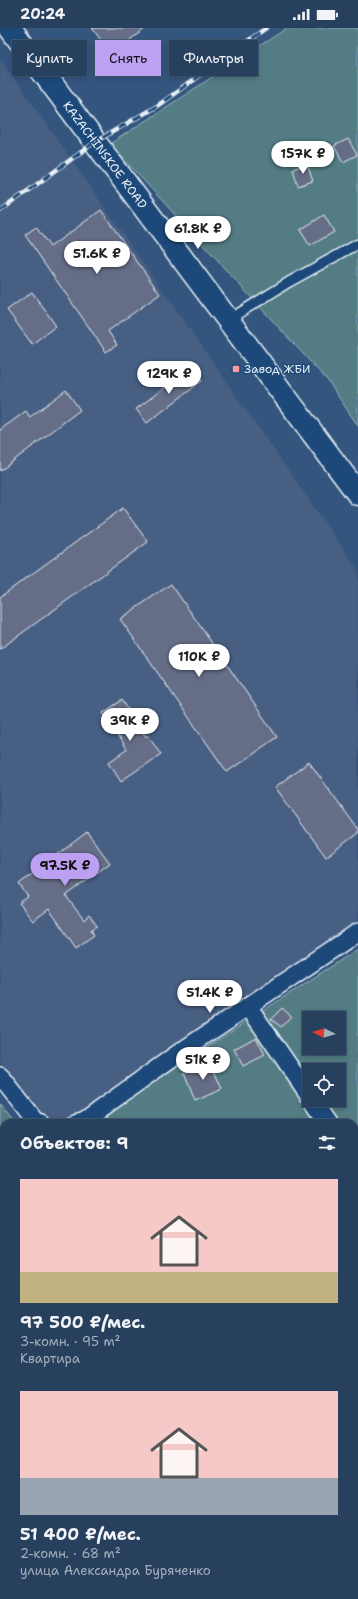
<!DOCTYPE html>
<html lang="ru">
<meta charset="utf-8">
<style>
:root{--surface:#27405e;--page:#334b67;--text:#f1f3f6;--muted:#a4afbc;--line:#435973;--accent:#bca0f2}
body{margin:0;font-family:"Shantell Sans",sans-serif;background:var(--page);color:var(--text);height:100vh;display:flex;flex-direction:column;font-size:15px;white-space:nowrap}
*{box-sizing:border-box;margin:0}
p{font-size:13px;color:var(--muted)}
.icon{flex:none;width:22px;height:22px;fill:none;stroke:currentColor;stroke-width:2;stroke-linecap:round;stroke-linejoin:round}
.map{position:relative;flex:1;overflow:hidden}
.panel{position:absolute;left:0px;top:1091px;width:358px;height:480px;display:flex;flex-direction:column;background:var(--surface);border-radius:12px 12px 0 0;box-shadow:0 2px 6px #0003,0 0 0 1px var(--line)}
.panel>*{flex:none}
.banner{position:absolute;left:12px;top:12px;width:334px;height:36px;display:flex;gap:8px}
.needle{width:26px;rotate:275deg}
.fabs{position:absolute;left:302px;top:983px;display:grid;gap:8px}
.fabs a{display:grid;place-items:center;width:44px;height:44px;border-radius:0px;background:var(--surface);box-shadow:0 2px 6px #0003,0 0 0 1px var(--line);font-size:20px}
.price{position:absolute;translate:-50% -34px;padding:0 9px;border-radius:14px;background:#fff;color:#222;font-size:13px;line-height:26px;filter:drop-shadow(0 1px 2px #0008)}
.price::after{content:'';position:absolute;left:50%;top:24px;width:12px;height:9px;margin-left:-6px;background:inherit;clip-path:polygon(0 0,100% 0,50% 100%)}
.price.current{background:var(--accent);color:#111}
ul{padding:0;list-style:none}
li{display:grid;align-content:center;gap:8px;height:212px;padding:0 20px}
li span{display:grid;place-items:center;height:124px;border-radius:0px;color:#555}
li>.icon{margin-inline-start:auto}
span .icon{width:72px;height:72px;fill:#fffc;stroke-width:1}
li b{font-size:17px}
h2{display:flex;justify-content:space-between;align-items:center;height:48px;padding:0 20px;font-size:17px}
.tag{padding:0 14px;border-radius:0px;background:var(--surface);box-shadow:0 2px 6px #0003,0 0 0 1px var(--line);font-size:14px;line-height:36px}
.tag.current{background:var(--accent);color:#111}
.status{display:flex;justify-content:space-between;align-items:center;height:28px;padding:0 20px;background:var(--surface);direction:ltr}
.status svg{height:11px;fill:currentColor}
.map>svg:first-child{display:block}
</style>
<div class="status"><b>20:24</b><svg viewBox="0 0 49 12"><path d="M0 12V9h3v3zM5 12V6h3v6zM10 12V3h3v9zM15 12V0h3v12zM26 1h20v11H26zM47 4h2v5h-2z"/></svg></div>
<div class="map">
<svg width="358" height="1571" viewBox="0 0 358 1571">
<rect width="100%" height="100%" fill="#34557e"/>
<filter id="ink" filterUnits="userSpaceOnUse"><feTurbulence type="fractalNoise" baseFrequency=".025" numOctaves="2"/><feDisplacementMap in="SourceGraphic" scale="8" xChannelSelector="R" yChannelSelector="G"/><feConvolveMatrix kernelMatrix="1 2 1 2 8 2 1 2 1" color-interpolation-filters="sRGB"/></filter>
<g filter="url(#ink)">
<path fill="#465f83" d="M0 32 5 37 358 542V892L68 1095 40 1087 0 1032Z"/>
<path fill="#537c84" stroke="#9eb6be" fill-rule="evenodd" d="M287 0H358V398L328 353 110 116Z
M358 921V1571H0V1076L15 1095H4V1567H354V1095H90ZM309 990H339V1020H309ZM309 1042H339V1072H309Z"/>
<path fill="#666e87" stroke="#e8f1f8" d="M92 0H146L111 26Z
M348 111 357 127 343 134 334 118Z
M307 136 313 153 298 158 293 141Z
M101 182 160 266 108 303 117 317 106 324 25 207 36 199 50 219Z
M324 187 334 204 310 218 300 202Z
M32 264 56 298 32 316 7 282Z
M192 339 202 353 147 395 136 381Z
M66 362 80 382 0 443V402L26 383 30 389Z
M123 480 148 514 0 621V569Z
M171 556 277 709 227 744 120 591Z
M122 672 146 709 148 707 161 726 121 753 109 734 126 722 103 685Z
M309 734 358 801V805L326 829 275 759Z
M87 804 110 835 66 868 84 892 89 887 97 898 91 902 94 907 76 920 49 881 33 893 19 875 28 869 19 856Z
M282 980 291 988 281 999 271 991Z
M256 1009 265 1027 243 1038 234 1021Z
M209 1032 222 1061 195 1073 184 1045Z"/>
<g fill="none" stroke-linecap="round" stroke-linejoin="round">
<defs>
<path id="lane" d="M228 292 289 254 358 216
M354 1499 358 1500"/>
<path id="street" d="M248 978 309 1067
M0 1048 35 1093 41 1095
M312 1072 328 1095
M76 1095 85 1092 180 1024 358 904
M354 1132 358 1138
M0 1274 4 1276
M354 1295 358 1293
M0 1403 4 1404
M68 1567 76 1571
M227 1567 234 1571
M194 1571 196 1567"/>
<path id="secondary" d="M10 0 358 466"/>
</defs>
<use href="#lane" stroke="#e8f1f8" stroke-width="12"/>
<use href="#street" stroke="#e8f1f8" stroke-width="20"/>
<use href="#secondary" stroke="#e8f1f8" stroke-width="25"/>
<use href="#lane" stroke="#1f4a7a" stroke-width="9"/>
<use href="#street" stroke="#1f4a7a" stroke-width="17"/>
<use href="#secondary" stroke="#1f4a7a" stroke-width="22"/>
<defs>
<path id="rail" d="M0 183 95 114 157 78 266 0"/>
</defs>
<use href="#rail" stroke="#e8f1f8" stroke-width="4.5"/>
<use href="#rail" stroke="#1f4a7a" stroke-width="3" stroke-dasharray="9" stroke-linecap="butt"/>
</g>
</g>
<rect fill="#ff9aa2" stroke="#1f4a7a" stroke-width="1.5" x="232" y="337" width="8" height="8" rx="2"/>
<g text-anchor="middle" stroke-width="3" stroke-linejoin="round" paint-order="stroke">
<g font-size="12" fill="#e8f1f8" stroke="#1f4a7a">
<text transform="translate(105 127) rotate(53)" y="4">KAZACHINSKOE ROAD</text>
</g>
<g font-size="12" fill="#e8f1f8" stroke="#1f4a7a" text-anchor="start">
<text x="244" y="345">Завод ЖБИ</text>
</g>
</g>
</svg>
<div class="fabs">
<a><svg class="needle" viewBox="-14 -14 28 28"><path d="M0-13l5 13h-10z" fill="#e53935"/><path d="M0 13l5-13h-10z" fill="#a4afbc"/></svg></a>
<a><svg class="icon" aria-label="locate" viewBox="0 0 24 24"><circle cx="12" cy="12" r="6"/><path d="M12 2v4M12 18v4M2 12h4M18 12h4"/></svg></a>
</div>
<b class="price" style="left:303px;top:147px">157K ₽</b>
<b class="price" style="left:198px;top:222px">61.8K ₽</b>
<b class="price" style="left:97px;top:247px">51.6K ₽</b>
<b class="price" style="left:169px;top:367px">129K ₽</b>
<b class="price" style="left:199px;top:650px">110K ₽</b>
<b class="price" style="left:130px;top:714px">39K ₽</b>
<b class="price current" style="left:65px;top:859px">97.5K ₽</b>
<b class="price" style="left:210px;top:986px">51.4K ₽</b>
<b class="price" style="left:203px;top:1053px">51K ₽</b>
<div class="banner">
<a class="tag">Купить</a>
<a class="tag current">Снять</a>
<a class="tag">Фильтры</a>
</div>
<section class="panel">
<h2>Объектов: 9<svg class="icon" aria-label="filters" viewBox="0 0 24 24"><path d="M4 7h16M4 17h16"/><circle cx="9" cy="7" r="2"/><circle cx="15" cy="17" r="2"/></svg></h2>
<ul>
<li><span style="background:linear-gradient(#f6c9c9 75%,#c2b280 0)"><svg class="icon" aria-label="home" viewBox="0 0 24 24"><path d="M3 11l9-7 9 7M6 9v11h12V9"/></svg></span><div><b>97 500 ₽/мес.</b><p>3-комн. · 95 m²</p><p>Квартира</p></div></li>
<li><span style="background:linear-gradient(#f6c9c9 70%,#9aa5b1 0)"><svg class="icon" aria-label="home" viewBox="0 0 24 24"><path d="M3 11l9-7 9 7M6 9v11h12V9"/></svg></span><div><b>51 400 ₽/мес.</b><p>2-комн. · 68 m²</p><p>улица Александра Буряченко</p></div></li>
</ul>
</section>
</div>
